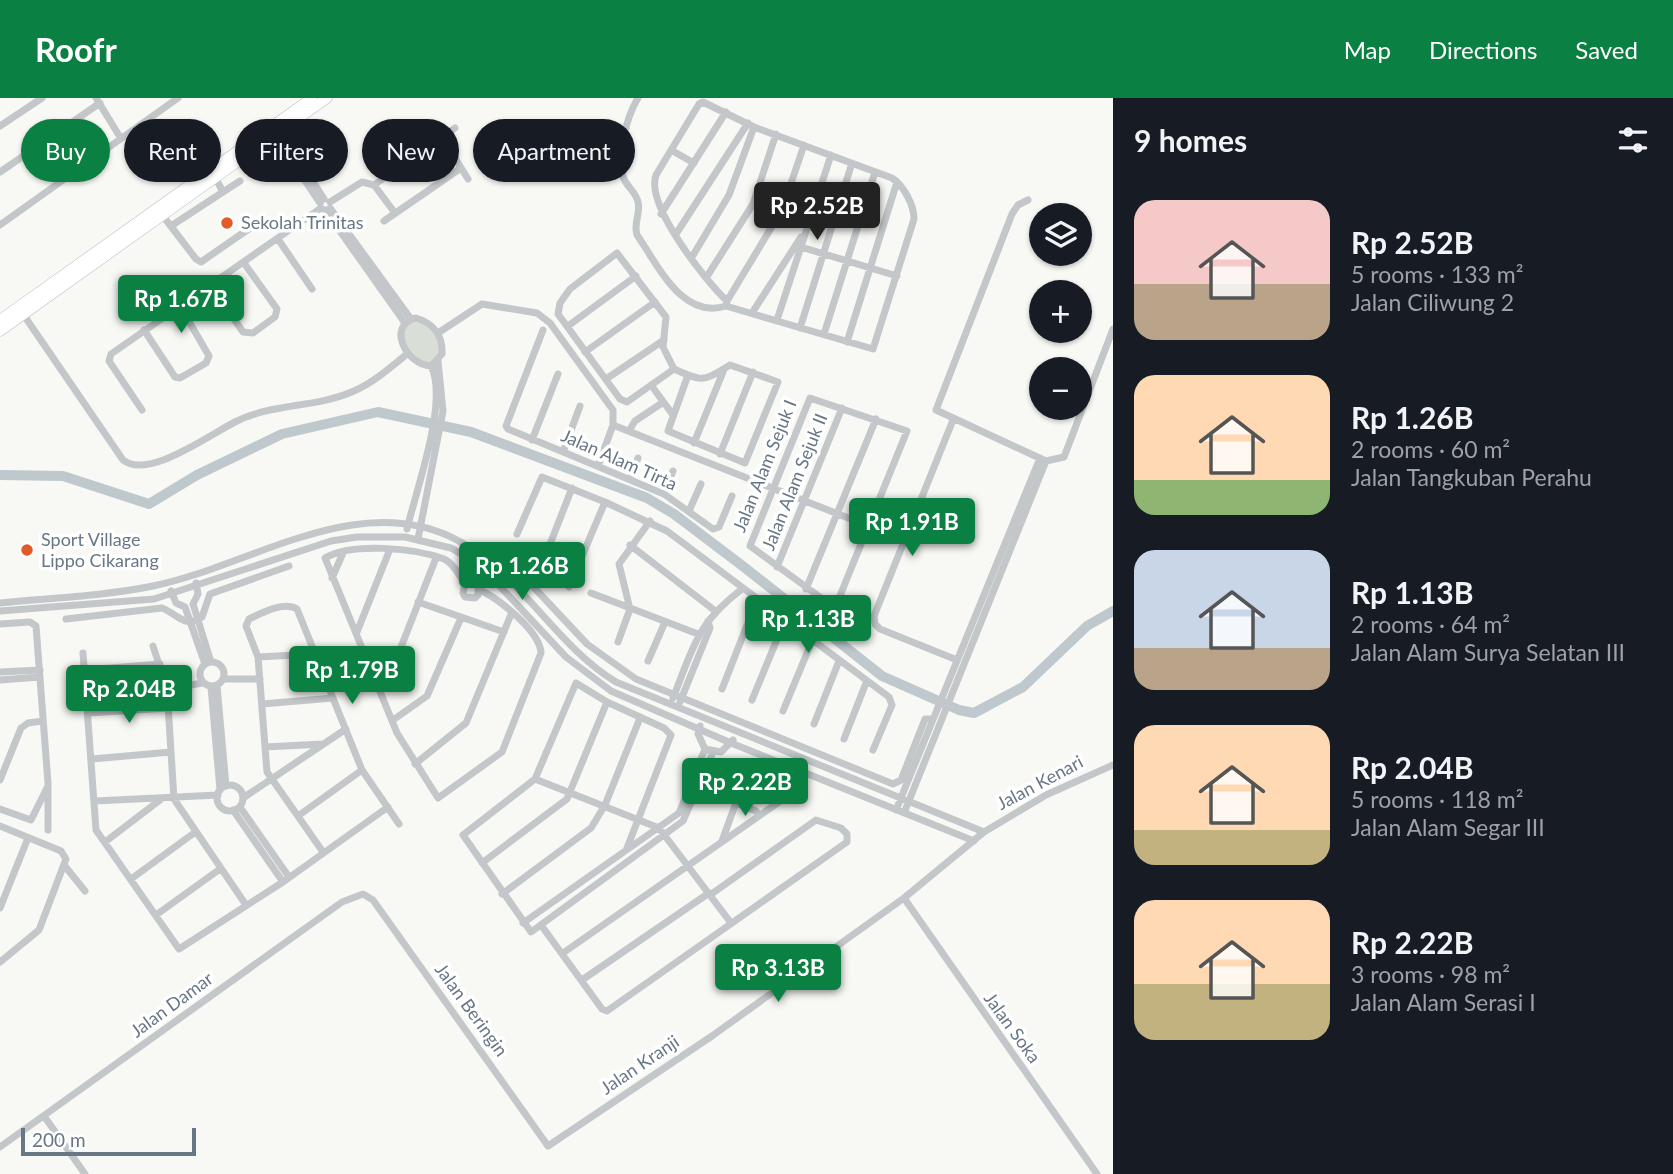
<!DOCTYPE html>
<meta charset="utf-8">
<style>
:root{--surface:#171b24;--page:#242831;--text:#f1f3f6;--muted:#9ea1a6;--accent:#0b8043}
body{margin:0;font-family:Lato,sans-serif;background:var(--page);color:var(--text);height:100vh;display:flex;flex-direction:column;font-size:26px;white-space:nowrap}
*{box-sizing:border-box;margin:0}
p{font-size:23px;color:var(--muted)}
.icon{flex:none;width:38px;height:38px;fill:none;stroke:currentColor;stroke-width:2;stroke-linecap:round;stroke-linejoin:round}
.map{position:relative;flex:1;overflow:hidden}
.details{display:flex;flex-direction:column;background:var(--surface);width:560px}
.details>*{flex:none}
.banner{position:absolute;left:21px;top:21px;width:665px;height:63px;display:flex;gap:14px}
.fabs{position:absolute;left:1029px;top:105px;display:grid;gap:14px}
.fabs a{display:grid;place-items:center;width:63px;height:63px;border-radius:50%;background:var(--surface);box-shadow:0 2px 5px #0004;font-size:35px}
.scale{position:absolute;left:21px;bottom:18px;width:175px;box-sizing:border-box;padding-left:7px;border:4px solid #677786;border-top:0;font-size:19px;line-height:24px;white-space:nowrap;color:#677786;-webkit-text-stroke:5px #fff;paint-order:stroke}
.price{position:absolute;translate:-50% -60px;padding:0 16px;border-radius:7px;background:var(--accent);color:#fff;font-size:23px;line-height:46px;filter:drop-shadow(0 2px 4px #0008)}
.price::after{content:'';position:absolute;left:50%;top:42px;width:21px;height:16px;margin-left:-10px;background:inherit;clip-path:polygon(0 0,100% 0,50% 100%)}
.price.on{background:#222;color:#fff}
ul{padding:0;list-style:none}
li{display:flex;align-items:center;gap:21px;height:175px;padding:0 21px}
li span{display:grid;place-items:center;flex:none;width:196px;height:140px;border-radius:21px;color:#555}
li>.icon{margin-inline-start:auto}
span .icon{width:84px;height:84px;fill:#fffc;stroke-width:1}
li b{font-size:30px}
h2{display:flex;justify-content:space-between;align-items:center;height:84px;padding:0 21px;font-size:30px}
.pill{padding:0 24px;border-radius:32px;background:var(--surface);box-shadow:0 2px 5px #0004;font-size:24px;line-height:63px}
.pill.on{background:var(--accent);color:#fff}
header{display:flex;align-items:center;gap:42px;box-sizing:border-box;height:98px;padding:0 35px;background:var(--accent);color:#fff}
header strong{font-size:33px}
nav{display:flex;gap:38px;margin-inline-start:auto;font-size:24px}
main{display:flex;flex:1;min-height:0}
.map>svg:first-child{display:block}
</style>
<header>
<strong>Roofr</strong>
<nav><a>Map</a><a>Directions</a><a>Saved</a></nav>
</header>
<main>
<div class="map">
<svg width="1113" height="1076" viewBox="0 0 1113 1076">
<rect width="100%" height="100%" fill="#f8f8f5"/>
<path fill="#d9dfd6" d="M416 221 438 235 442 255 431 268 408 255 402 238 404 230Z"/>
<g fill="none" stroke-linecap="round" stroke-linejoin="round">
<path stroke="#bec8cd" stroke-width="10" d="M0 377 63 378 149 406 197 377 282 336 378 314 471 334 647 400 674 416 744 469 882 578 959 612 974 615 1023 589 1087 528 1113 513"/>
<defs>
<path id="secondary" d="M0 222 312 0
M0 233 327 0"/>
</defs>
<use href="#secondary" stroke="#b8bcc1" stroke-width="11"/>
<path stroke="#c3c7ca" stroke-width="7" d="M96 0 120 39
M638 0C627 18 615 60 624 81 628 90 636 94 638 104 641 116 633 124 637 137 658 167 682 222 726 208
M703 4 754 29 892 80C904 88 914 107 914 121L873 251 726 208 727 203C705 182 645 107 656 77L699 6Z
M0 28 42 0
M281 34 324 101
M275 38 320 105
M442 39 468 81
M671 52 694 65
M0 74 100 5
M216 81 223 94 240 83
M374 87 455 30
M374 87 395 115
M1028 102 1018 107 1012 116 936 312 1046 363 1064 359 1113 231
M330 104 362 84 374 87
M330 110 411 221
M325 112 405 225
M782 112 809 121
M661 116 726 14
M163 118 196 161 201 164 253 128
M384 123 461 70
M0 127 178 0
M171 128 223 94
M676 136 748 25
M278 141 312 191
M801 149 897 178
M692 159 729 97 754 29
M706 180 753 106 776 36
M211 188 243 234 253 235 275 219 277 211 244 165
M727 203 782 112 804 47
M752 215 801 139
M23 216 123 362C148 382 209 337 235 324 272 305 316 310 354 293 374 284 390 270 407 256
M416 220C433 225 443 237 442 256L431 268C406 267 386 227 416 220Z
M777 222 831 57
M568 228 636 178
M800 230 852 65
M144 232 175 279 180 280 206 265 209 258 180 208
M543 232 506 328 508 331 664 396 713 431 719 429 732 398
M438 235 482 206 537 215 550 225 613 312V327L871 429
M824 236 875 74
M847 244 897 84
M585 254 655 204
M674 271 627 304 620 301 558 216 560 205 570 191 617 155 666 219 663 249 674 271C705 285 703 283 730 267L778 284 745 365 668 333 688 277
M606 281 664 242
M651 287 673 317
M810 300 907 333 835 510 750 448Z
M142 312 109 263 111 256 321 110
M953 322 874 518 875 526 880 531 957 562
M629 333 635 323 662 305
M532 342 558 276
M694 345 723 274
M563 354 580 308
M720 356 753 274
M598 368 613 327
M630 381 638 360
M664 396 673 373
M689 413 701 386
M407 431C416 392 449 303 431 268
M517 436 542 379 605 404 667 433 889 599 892 607 873 652
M418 441 443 313 438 263
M630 447 714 512
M543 464 572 390
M498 469 511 465 587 546 636 581 893 686 901 682 925 621H933
M777 469 842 310
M332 480 343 455
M196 485 198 496 193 506 211 564
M465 486 474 485 478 488V497L475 500 465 499 463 495 465 486C460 478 453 465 444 461 415 450 352 444 325 460L397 635 438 700 502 654 541 555C540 533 499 501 480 492
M569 489 605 404
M806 491 876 321
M171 493 176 505 185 509 205 566
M591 495 698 536
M418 504 504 534
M0 505C50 500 104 498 153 488 251 468 360 389 459 443 523 478 555 547 616 584L984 734
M0 513 154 501 331 443 357 439H405L451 450 480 467 566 559 611 593 731 645 974 743
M66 521 162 510C178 516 184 531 202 519L210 496 289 468
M0 526 30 524 36 528 48 685V732
M357 534 390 451
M618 544 630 511 619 466 650 423
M153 548 167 591 174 701 246 807
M83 555 96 732 179 851 283 784 388 709
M258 559 314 556
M648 563 665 524
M200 576a12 12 0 1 1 24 0a12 12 0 1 1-24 0Z
M86 572 160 566
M0 574 40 572
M375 580 394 567 436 460
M224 581H260
M0 582 40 579
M217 588 226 688
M211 589 220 692
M167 591 203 585
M722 591 757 502
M673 600C694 548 696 526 742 491
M752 602 785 522
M680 604 710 530 708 523
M262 606 333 600
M783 613 812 543
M89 615 168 610
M393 622 427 598 461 520
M814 626 839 563
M700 628 698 636 705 651 721 654 733 642
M844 641 866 585
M265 649 323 646
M92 661 171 654
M415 666 466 625 512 514
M535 681 659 730 731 825
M0 682 21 630 28 625 43 623
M217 700a13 13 0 1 1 26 0a13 13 0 1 1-26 0Z
M243 700 346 631
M95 703 218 697
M736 705 756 713 759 717
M240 709 289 779
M0 711 31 722 47 690
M233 712 283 784
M896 712 1040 360
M904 715 1046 363
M298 718 362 672
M0 728 61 753 66 761 39 832 0 864
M722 743 742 688
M105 744 160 702
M627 750 671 637 664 630 607 604 576 585 535 681 463 737 531 834 683 723 713 654
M323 754 267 674 258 559 246 528 249 521C262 515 283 503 297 511L362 672 399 726
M482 765 567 701 607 604
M64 767 85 793
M131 781 194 735
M502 796 591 730 605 707 640 620
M904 800 1097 1076
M0 810 28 740
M156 817 220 771
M523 825 679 715 705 651
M541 827 602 911 607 913 847 744V736L841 730 816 722 710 797
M563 855 779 704
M582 882 709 795
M44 1018 85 1076
M0 1049 342 804 363 796 373 802 548 1048 712 938 904 800 984 734 1046 697 1113 667"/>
<use href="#secondary" stroke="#fff" stroke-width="10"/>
</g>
<g fill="#e35a29" stroke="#fff" stroke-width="2.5">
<circle cx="227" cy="125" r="7"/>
<circle cx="27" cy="452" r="7"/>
</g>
<g text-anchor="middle" stroke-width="7" stroke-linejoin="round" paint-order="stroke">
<g font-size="18" fill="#677786" stroke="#fff" text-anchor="start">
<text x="241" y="131">Sekolah Trinitas</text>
<text x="41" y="448">Sport Village<tspan x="41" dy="21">Lippo Cikarang</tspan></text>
</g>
<g font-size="18" fill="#677786" stroke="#fff">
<text transform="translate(619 362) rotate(24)" y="6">Jalan Alam Tirta</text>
<text transform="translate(765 368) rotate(-68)" y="6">Jalan Alam Sejuk I</text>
<text transform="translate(795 384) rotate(-68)" y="6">Jalan Alam Sejuk II</text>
<text transform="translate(1040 685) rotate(-28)" y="6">Jalan Kenari</text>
<text transform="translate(172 907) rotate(-36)" y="6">Jalan Damar</text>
<text transform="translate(471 912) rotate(54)" y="6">Jalan Beringin</text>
<text transform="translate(1012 930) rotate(54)" y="6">Jalan Soka</text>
<text transform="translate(640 967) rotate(-34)" y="6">Jalan Kranji</text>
</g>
</g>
</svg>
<div class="fabs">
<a><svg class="icon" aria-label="layers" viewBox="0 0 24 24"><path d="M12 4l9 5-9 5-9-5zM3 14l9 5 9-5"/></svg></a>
<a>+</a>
<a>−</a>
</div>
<div class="scale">200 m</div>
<b class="price on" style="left:817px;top:144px">Rp 2.52B</b>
<b class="price" style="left:181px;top:237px">Rp 1.67B</b>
<b class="price" style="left:912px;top:460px">Rp 1.91B</b>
<b class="price" style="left:522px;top:504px">Rp 1.26B</b>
<b class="price" style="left:808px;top:557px">Rp 1.13B</b>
<b class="price" style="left:352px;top:608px">Rp 1.79B</b>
<b class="price" style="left:129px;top:627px">Rp 2.04B</b>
<b class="price" style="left:745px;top:720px">Rp 2.22B</b>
<b class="price" style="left:778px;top:906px">Rp 3.13B</b>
<div class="banner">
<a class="pill on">Buy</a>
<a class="pill">Rent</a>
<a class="pill">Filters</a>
<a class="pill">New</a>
<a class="pill">Apartment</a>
</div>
</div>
<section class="details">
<h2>9 homes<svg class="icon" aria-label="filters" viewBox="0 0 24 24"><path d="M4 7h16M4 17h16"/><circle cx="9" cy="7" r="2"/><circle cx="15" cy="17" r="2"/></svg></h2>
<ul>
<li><span style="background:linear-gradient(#f6c9c9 60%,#b9a48a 0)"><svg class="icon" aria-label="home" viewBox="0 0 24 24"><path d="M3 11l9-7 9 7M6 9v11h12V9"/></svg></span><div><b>Rp 2.52B</b><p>5 rooms · 133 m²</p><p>Jalan Ciliwung 2</p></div></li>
<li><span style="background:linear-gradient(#ffd9b3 75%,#8fb573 0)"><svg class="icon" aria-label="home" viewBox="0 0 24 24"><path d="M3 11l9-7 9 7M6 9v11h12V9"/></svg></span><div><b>Rp 1.26B</b><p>2 rooms · 60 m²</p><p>Jalan Tangkuban Perahu</p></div></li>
<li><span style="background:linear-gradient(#c9d6e8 70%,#b9a48a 0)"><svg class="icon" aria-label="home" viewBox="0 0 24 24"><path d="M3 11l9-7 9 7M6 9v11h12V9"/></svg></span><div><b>Rp 1.13B</b><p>2 rooms · 64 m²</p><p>Jalan Alam Surya Selatan III</p></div></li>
<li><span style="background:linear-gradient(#ffd9b3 75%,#c2b280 0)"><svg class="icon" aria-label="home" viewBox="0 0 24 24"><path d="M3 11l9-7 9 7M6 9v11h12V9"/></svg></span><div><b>Rp 2.04B</b><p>5 rooms · 118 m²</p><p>Jalan Alam Segar III</p></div></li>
<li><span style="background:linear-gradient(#ffd9b3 60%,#c2b280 0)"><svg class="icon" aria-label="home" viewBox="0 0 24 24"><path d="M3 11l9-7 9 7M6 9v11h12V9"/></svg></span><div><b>Rp 2.22B</b><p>3 rooms · 98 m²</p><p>Jalan Alam Serasi I</p></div></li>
</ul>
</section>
</main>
